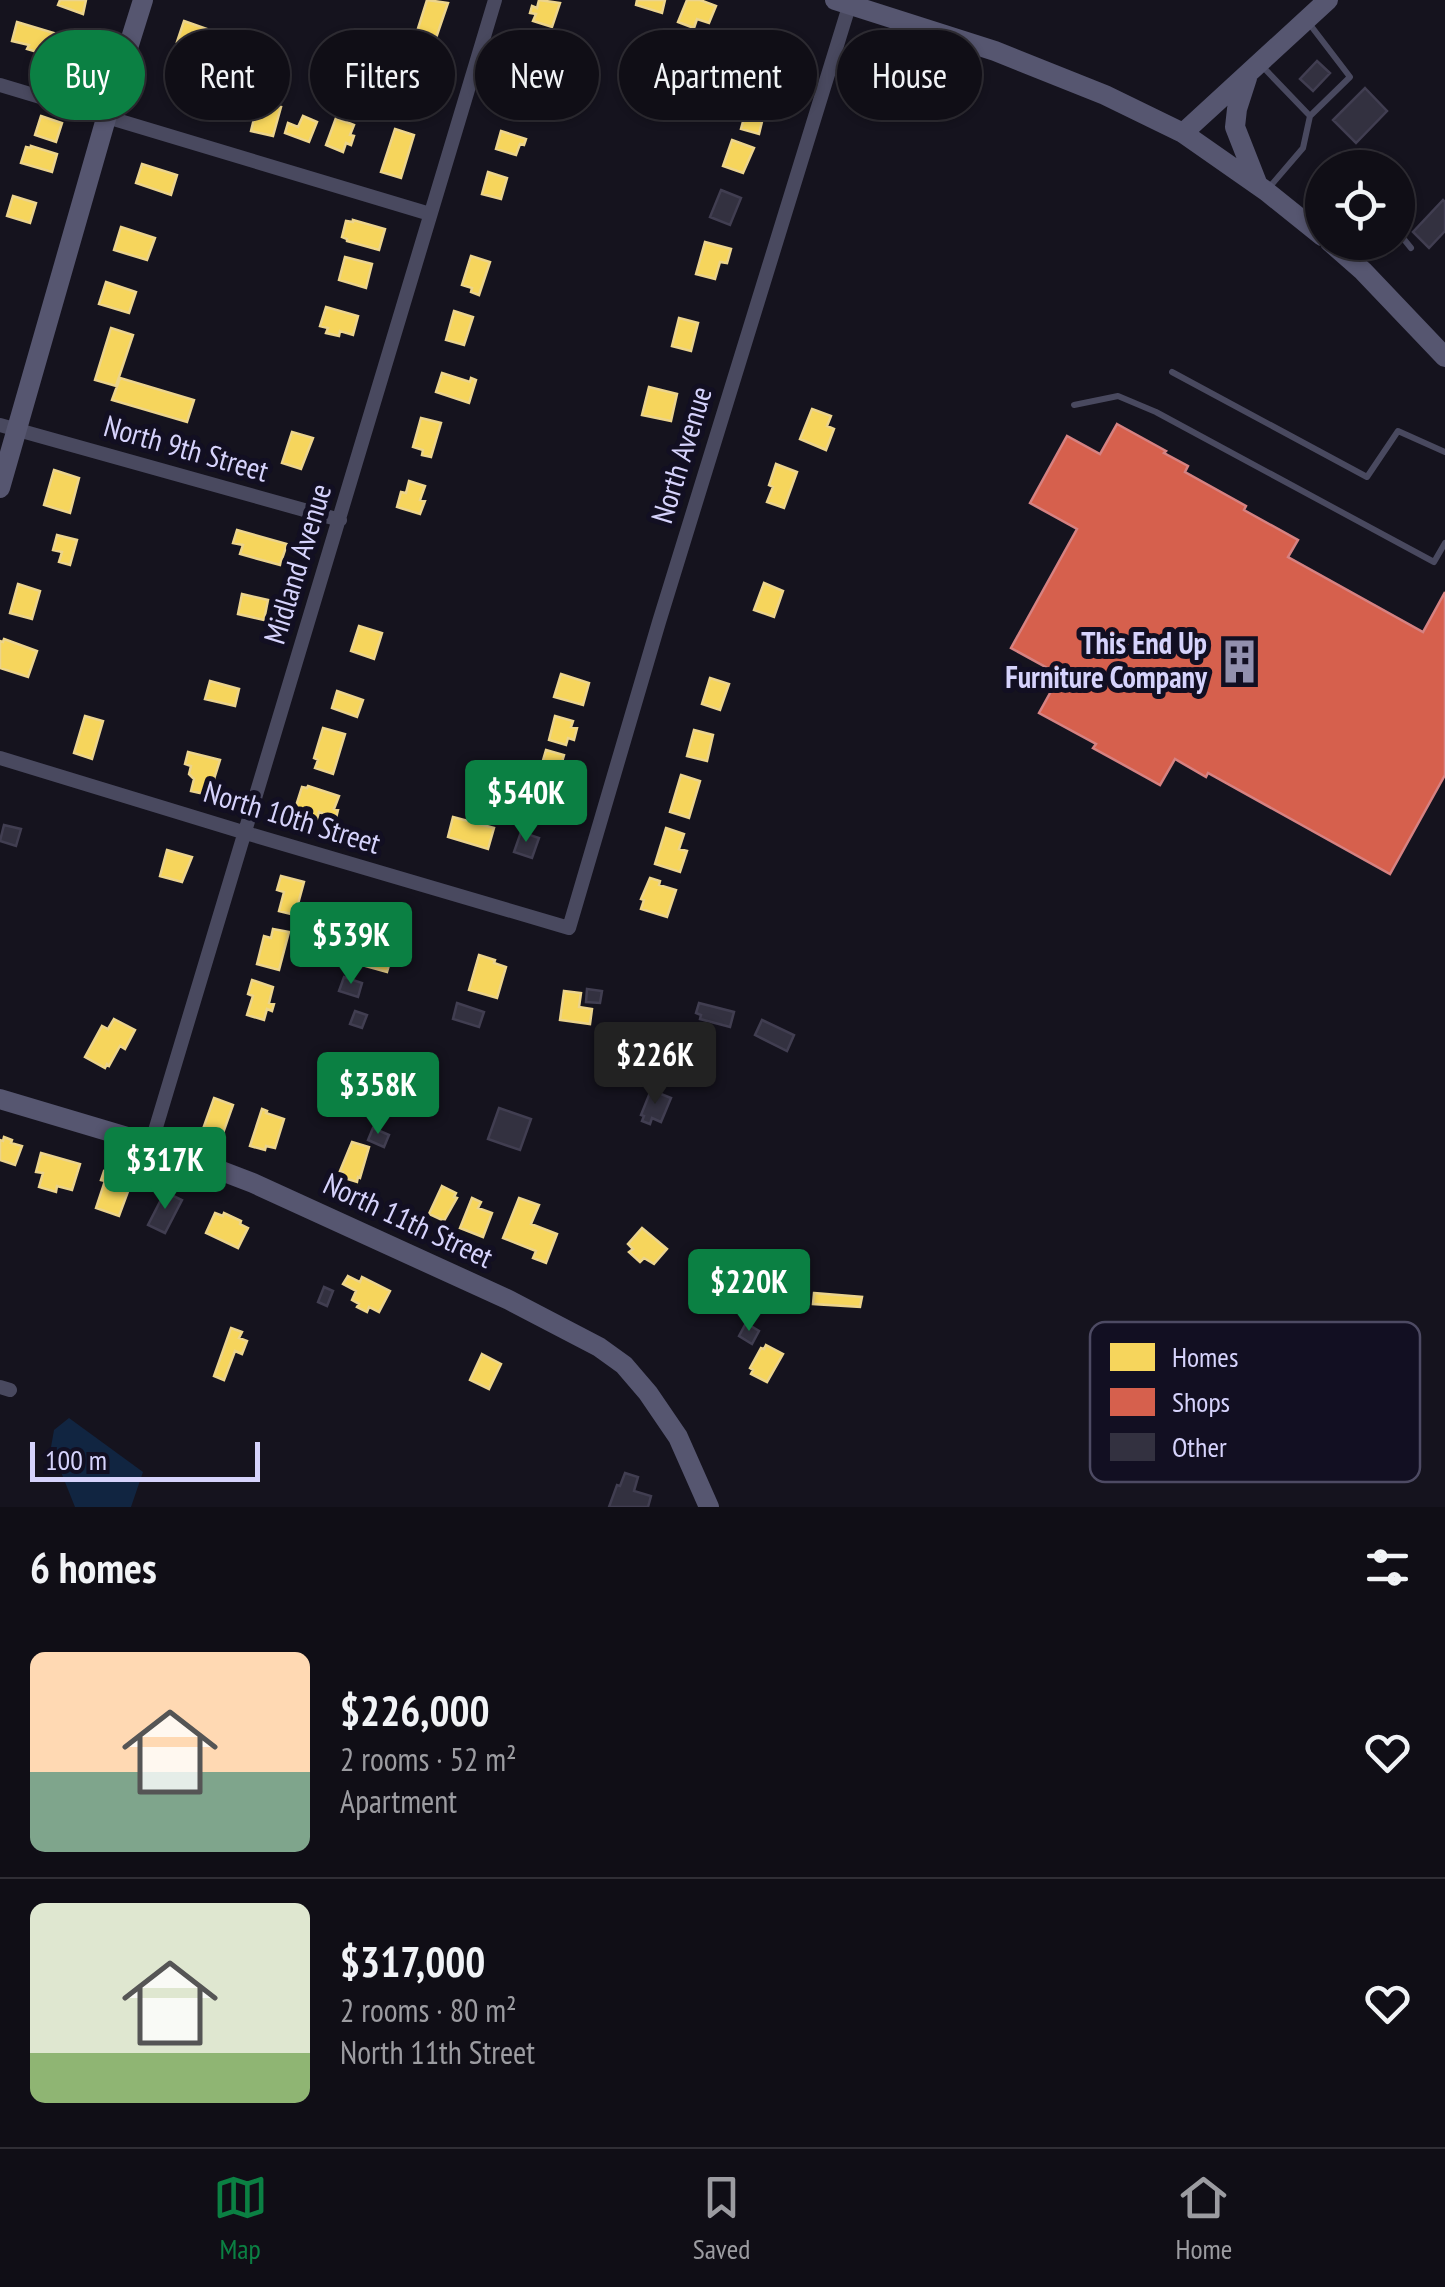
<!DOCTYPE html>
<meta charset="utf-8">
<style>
:root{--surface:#100e16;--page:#1e1c23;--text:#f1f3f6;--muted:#9c9ca1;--line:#302e35;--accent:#0b8043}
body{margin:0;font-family:"PT Sans Narrow",sans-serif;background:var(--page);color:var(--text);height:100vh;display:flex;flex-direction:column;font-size:38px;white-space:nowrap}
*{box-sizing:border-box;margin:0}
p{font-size:32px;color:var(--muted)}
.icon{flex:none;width:55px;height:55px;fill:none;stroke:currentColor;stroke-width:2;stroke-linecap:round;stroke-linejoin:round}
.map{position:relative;height:1507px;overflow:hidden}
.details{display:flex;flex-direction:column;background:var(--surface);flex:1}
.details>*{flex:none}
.top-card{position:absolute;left:30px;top:30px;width:1385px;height:90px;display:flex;gap:20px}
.fabs{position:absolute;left:1305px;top:150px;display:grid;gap:20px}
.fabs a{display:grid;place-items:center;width:110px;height:110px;border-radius:50%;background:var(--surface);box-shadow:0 2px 8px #0004,0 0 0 2px var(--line);font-size:50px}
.scale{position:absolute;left:30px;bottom:25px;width:230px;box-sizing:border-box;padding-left:10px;border:5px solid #d6d3fc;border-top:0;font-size:28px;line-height:35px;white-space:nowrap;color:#d6d3fc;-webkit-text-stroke:8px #120f22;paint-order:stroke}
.price{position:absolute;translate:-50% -85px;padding:0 22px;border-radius:10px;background:var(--accent);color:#fff;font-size:32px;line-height:65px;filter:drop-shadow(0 2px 5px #0008)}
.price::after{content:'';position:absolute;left:50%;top:60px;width:30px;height:22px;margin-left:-15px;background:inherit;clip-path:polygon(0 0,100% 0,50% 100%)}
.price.active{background:#222;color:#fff}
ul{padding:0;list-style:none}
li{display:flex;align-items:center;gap:30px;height:250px;padding:0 30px}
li+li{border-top:2px solid var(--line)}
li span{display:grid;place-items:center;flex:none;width:280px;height:200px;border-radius:15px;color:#555}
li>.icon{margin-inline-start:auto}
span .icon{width:120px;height:120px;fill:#fffc;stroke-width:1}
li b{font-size:42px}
h2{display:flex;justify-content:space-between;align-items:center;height:120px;padding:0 30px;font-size:42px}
.chip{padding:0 35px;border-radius:45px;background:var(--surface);box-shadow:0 2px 8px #0004,0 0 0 2px var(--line);font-size:35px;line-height:90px}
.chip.active{background:var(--accent);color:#fff}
.menu{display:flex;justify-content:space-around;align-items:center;height:140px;border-top:2px solid var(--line);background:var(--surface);font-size:28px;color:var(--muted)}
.menu a{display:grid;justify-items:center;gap:5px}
.menu .active{color:var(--accent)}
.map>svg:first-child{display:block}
</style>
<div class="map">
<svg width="1445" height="1507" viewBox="0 0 1445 1507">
<rect width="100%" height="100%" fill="#15131e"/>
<path fill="#112541" d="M69 1418 143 1472 131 1507H75L51 1447 54 1430Z"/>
<path fill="#f6d55c" stroke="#ecd48c" stroke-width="2.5" d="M60 0H86L83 14 58 5Z
M427 0 448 3 434 44 415 38Z
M539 0 560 3 552 27 533 21 536 14 530 13 532 6 537 8Z
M637 0H665L662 13 636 5Z
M687 0H700L716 6 709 23 697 19 694 28 678 22Z
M184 21 207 29 204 39 213 42 209 52 177 42Z
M17 22 54 33 48 51 38 48 37 52 27 49 29 45 12 41Z
M528 41 546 46 540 67 523 62 525 54 521 53 522 49 525 50Z
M400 50 432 58 430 67H433L431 73 428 72 426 77 417 75 416 78 394 73Z
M757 51 780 57 772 84 750 78Z
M516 84 540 92 538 98 535 97 532 107 511 100Z
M750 96 767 101 759 134 741 129Z
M258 102 281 107 273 136 251 131Z
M41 116 62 123 56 142 35 135Z
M303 116 317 122 309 142 285 133 288 123 298 127Z
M336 118 354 125 350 135 354 136 351 145 346 143 343 152 326 145Z
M395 129 414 135 401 178 381 172Z
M501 131 526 139 524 145 520 144 516 155 496 149Z
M732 140 754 148 743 173 723 166Z
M31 146 57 154 52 172 21 163 26 147 31 148Z
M142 164 177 175 171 195 136 183Z
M488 172 507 178 501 199 482 194Z
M13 196 36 203 30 223 7 216Z
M353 220 385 229 379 250 347 241V239L342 237 346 221 353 222Z
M121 227 155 238 147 260 114 250Z
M705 242 731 249 727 263 720 262 715 279 696 274Z
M471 256 490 262 479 295 471 292 472 288 462 285Z
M345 257 372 264 366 288 339 280Z
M106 282 136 292 129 313 99 304Z
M326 307 358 316 353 335 340 331 339 336 326 333 328 328 320 326Z
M454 311 473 317 464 345 446 340Z
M679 318 698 323 691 351 672 346Z
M111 328 133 335 116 386 95 380Z
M442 373 470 382 471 378 476 380 469 403 436 392Z
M120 378 194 400 187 422 112 400Z
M649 387 677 394 671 421 642 415Z
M812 409 831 416 827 426 834 429 826 450 800 439Z
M421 418 441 423 431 457 422 455 423 450 413 447Z
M292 432 313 438 301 469 282 463Z
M776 464 797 472 784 508 767 502 773 487 769 485Z
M54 470 79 478 70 513 44 505Z
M409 481 425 486 420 500 425 501 420 514 397 507 401 492 406 493Z
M237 530 287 544 280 565 240 554 243 545 233 543Z
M57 535 77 540 70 565 59 562 62 552 53 550Z
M764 583 783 591 774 617 754 610Z
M18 584 40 591 32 619 10 613Z
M242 594 268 600 264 620 238 614Z
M359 626 382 633 374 659 351 651Z
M4 639 37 651 28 677 0 668V641L3 642Z
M561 674 589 683 583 705 554 697Z
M710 678 729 684 720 710 702 704Z
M210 681 239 689 235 706 205 699Z
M337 691 363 700 357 717 332 708Z
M85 716 103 721 92 759 74 753Z
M555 716 573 721 571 727 577 728 574 740 568 738 566 745 549 740Z
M323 728 345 734 333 774 315 768 318 760 314 758Z
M694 730 713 735 707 761 687 756Z
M546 750 564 755 557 779 539 774Z
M188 752 220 760 209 795 191 791 194 779 189 774 191 766 185 764Z
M681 775 700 781 689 818 670 812Z
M308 786 339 796 334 809 338 810 336 818 319 812 317 819 295 809 302 787 307 788Z
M453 817 494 828 488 849 448 837Z
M666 828 684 834 679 849 687 851 680 872 655 864Z
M167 850 192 857 182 882 160 876Z
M281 876 304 882 295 915 279 911 284 892 277 890Z
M650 878 660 881 659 885 676 890 667 917 641 909 644 900 641 899Z
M370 926 398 934 387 972 365 966 369 952 363 950Z
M273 929 289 932 279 970 257 964 264 936 271 938Z
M479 955 495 960 494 963 506 967 497 998 469 990Z
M252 980 273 987 269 1003 274 1004 272 1011 267 1009 264 1020 247 1015 253 996 248 994Z
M564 991 581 993 579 1007 592 1009 590 1024 560 1020Z
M114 1019 135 1030 125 1049 120 1046 109 1066 107 1064 105 1068 85 1057 102 1026 108 1029Z
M214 1098 233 1105 222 1136 203 1129Z
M262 1109 267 1111 266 1113 284 1119 275 1148 266 1146 265 1150 250 1146Z
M4 1137 12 1140 11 1143 22 1146 15 1165 0 1160V1140L3 1141Z
M352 1142 369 1147 360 1178 358 1177 357 1182 341 1177 343 1172 340 1171Z
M41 1153 80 1164 72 1190 57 1186 56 1192 39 1187 43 1173 36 1172Z
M104 1171 115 1175 116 1171 133 1178 119 1216 96 1208 105 1181 101 1180Z
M442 1186 456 1193 454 1197 457 1198 444 1221 429 1214Z
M472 1198 481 1202 478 1208 492 1213 483 1237 460 1228Z
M519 1198 539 1205 531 1224 557 1234 546 1263 533 1258 536 1251 503 1238Z
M215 1213 223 1216 224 1213 241 1221 240 1224 248 1228 238 1248 206 1233Z
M642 1228 667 1249 654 1264 644 1258 640 1262 629 1252 633 1249 628 1244Z
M348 1276 360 1282 362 1277 390 1291 379 1312 369 1307 367 1312 357 1307 359 1304 352 1300 356 1291 343 1284Z
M814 1293 862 1297 860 1307 813 1304Z
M231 1328 242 1332 239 1338 247 1341 242 1354 235 1351 224 1380 214 1376Z
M766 1345 783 1354 767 1382 751 1374 753 1370 750 1368 761 1348 764 1349Z
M482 1354 501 1364 489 1389 470 1380Z"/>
<path fill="#d6604d" stroke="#d68282" stroke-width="2.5" d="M1117 424 1166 451 1164 453 1188 466 1185 472 1246 506 1244 510 1298 540 1288 557 1423 632 1445 592V775L1390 874 1208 773 1206 777 1175 759 1160 785 1093 748 1096 744 1039 713 1060 675 1011 648 1077 529 1030 503 1067 436 1100 454Z"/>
<path fill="#333140" stroke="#413e51" stroke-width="2.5" d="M1317 61 1330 73 1313 91 1300 79Z
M1365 88 1387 111 1356 143 1333 120Z
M721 190 741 198 730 225 710 217Z
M1443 200 1445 202V231L1429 248 1413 232Z
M4 825 21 829 16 846 0 841Z
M521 832 539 838 532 858 514 852Z
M344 977 362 983 358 997 339 991Z
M587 989 602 991 600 1003 586 1002Z
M457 1003 484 1012 479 1027 453 1019Z
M699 1003 734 1012 730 1027 700 1019 701 1015 696 1013Z
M355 1011 367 1015 362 1028 350 1024Z
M762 1020 794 1035 787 1051 755 1035Z
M651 1090 671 1098 661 1122 652 1118 650 1124 642 1121 644 1116 641 1115Z
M499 1108 531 1119 520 1150 488 1139Z
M373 1128 389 1135 384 1147 368 1140Z
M165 1192 182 1200 165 1233 148 1225Z
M741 1281 752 1287 744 1299 734 1293Z
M324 1287 333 1291 327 1306 318 1302Z
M746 1323 759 1331 752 1344 739 1336Z
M625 1473 638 1477 634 1491 651 1496 648 1507H609L617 1485 620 1486Z"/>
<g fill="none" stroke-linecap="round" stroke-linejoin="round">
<path stroke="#49495f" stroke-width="6" d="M1262 66 1310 116
M1267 190 1303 148 1310 116 1350 77 1308 22
M1398 232 1411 248
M1172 372 1367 477 1398 431 1445 452
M1074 405 1118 396 1156 412 1434 562 1445 543"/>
<path stroke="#49495f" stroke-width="14" d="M0 85 430 214
M0 425 340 520
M0 758 246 833 569 928 659 622 851 0
M151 1144 495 0
M0 1387 10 1390"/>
<path stroke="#565670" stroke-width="20" d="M835 0 995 51 1105 95 1183 133 1266 191 1322 236
M1247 78 1237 109 1235 127 1257 183
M1183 133 1328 0
M1330 242 1363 271 1445 357
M0 488 107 115 143 0
M0 1099 151 1144 253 1183 509 1300 599 1347 624 1365 648 1393 678 1437 709 1507"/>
</g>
<defs>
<symbol id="building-bare" viewBox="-9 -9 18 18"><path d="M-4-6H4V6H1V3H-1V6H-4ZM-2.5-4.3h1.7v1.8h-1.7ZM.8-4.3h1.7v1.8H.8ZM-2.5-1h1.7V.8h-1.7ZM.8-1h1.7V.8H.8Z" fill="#9290ae" stroke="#120f22" stroke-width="2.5" paint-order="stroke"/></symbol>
</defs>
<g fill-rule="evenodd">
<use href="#building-bare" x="1208" y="630" width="63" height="63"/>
</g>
<g text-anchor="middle" stroke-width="10" stroke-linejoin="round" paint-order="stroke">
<g font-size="30" fill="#d6d3fc" stroke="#120f22">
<text transform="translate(186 449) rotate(16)" y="10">North 9th Street</text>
<text transform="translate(682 455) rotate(-73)" y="10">North Avenue</text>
<text transform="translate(298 564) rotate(-73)" y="10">Midland Avenue</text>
<text transform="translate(292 818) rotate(17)" y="10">North 10th Street</text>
<text transform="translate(408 1221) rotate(25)" y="10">North 11th Street</text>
</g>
<g font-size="30" font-weight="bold" fill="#d6d3fc" stroke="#120f22" text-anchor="end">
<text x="1207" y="654">This End Up<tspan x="1207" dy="34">Furniture Company</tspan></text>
</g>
</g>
<rect x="1090" y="1322" width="330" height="160" rx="15" fill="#120f22" stroke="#4d4a63" stroke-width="2.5"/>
<rect x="1110" y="1343" width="45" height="28" fill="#f6d55c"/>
<rect x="1110" y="1388" width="45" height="28" fill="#d6604d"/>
<rect x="1110" y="1433" width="45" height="28" fill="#333140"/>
<g font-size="28" fill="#d6d3fc">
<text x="1172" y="1367">Homes</text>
<text x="1172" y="1412">Shops</text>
<text x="1172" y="1457">Other</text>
</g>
</svg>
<div class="fabs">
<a><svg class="icon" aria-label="locate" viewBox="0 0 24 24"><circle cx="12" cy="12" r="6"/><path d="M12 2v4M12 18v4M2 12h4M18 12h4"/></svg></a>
</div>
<div class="scale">100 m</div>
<b class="price" style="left:526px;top:845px">$540K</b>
<b class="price" style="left:351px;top:987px">$539K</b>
<b class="price active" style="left:655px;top:1107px">$226K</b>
<b class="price" style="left:378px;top:1137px">$358K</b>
<b class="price" style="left:165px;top:1212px">$317K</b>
<b class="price" style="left:749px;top:1334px">$220K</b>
<div class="top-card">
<a class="chip active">Buy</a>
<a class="chip">Rent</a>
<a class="chip">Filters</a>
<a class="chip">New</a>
<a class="chip">Apartment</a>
<a class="chip">House</a>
</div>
</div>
<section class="details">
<h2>6 homes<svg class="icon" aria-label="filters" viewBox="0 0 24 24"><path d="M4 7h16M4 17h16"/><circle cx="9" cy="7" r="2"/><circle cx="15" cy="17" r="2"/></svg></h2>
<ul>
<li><span style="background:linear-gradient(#ffd9b3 60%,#7fa58c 0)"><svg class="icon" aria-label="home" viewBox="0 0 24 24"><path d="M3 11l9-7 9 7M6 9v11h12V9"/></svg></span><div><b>$226,000</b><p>2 rooms · 52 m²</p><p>Apartment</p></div><svg class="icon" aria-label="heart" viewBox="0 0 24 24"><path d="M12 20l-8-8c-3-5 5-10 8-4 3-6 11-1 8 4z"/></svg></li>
<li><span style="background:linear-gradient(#dfe7d0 75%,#8fb573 0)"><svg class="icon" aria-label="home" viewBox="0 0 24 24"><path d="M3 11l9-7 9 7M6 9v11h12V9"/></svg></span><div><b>$317,000</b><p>2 rooms · 80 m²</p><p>North 11th Street</p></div><svg class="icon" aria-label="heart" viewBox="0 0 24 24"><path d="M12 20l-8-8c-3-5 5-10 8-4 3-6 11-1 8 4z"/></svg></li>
</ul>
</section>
<nav class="menu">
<a class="active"><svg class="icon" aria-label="map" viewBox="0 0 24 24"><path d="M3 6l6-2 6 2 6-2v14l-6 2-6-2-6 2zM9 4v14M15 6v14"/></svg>Map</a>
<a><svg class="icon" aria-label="saved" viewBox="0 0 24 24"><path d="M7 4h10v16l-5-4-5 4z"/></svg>Saved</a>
<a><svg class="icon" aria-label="home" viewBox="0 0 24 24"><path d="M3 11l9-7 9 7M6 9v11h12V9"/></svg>Home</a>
</nav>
